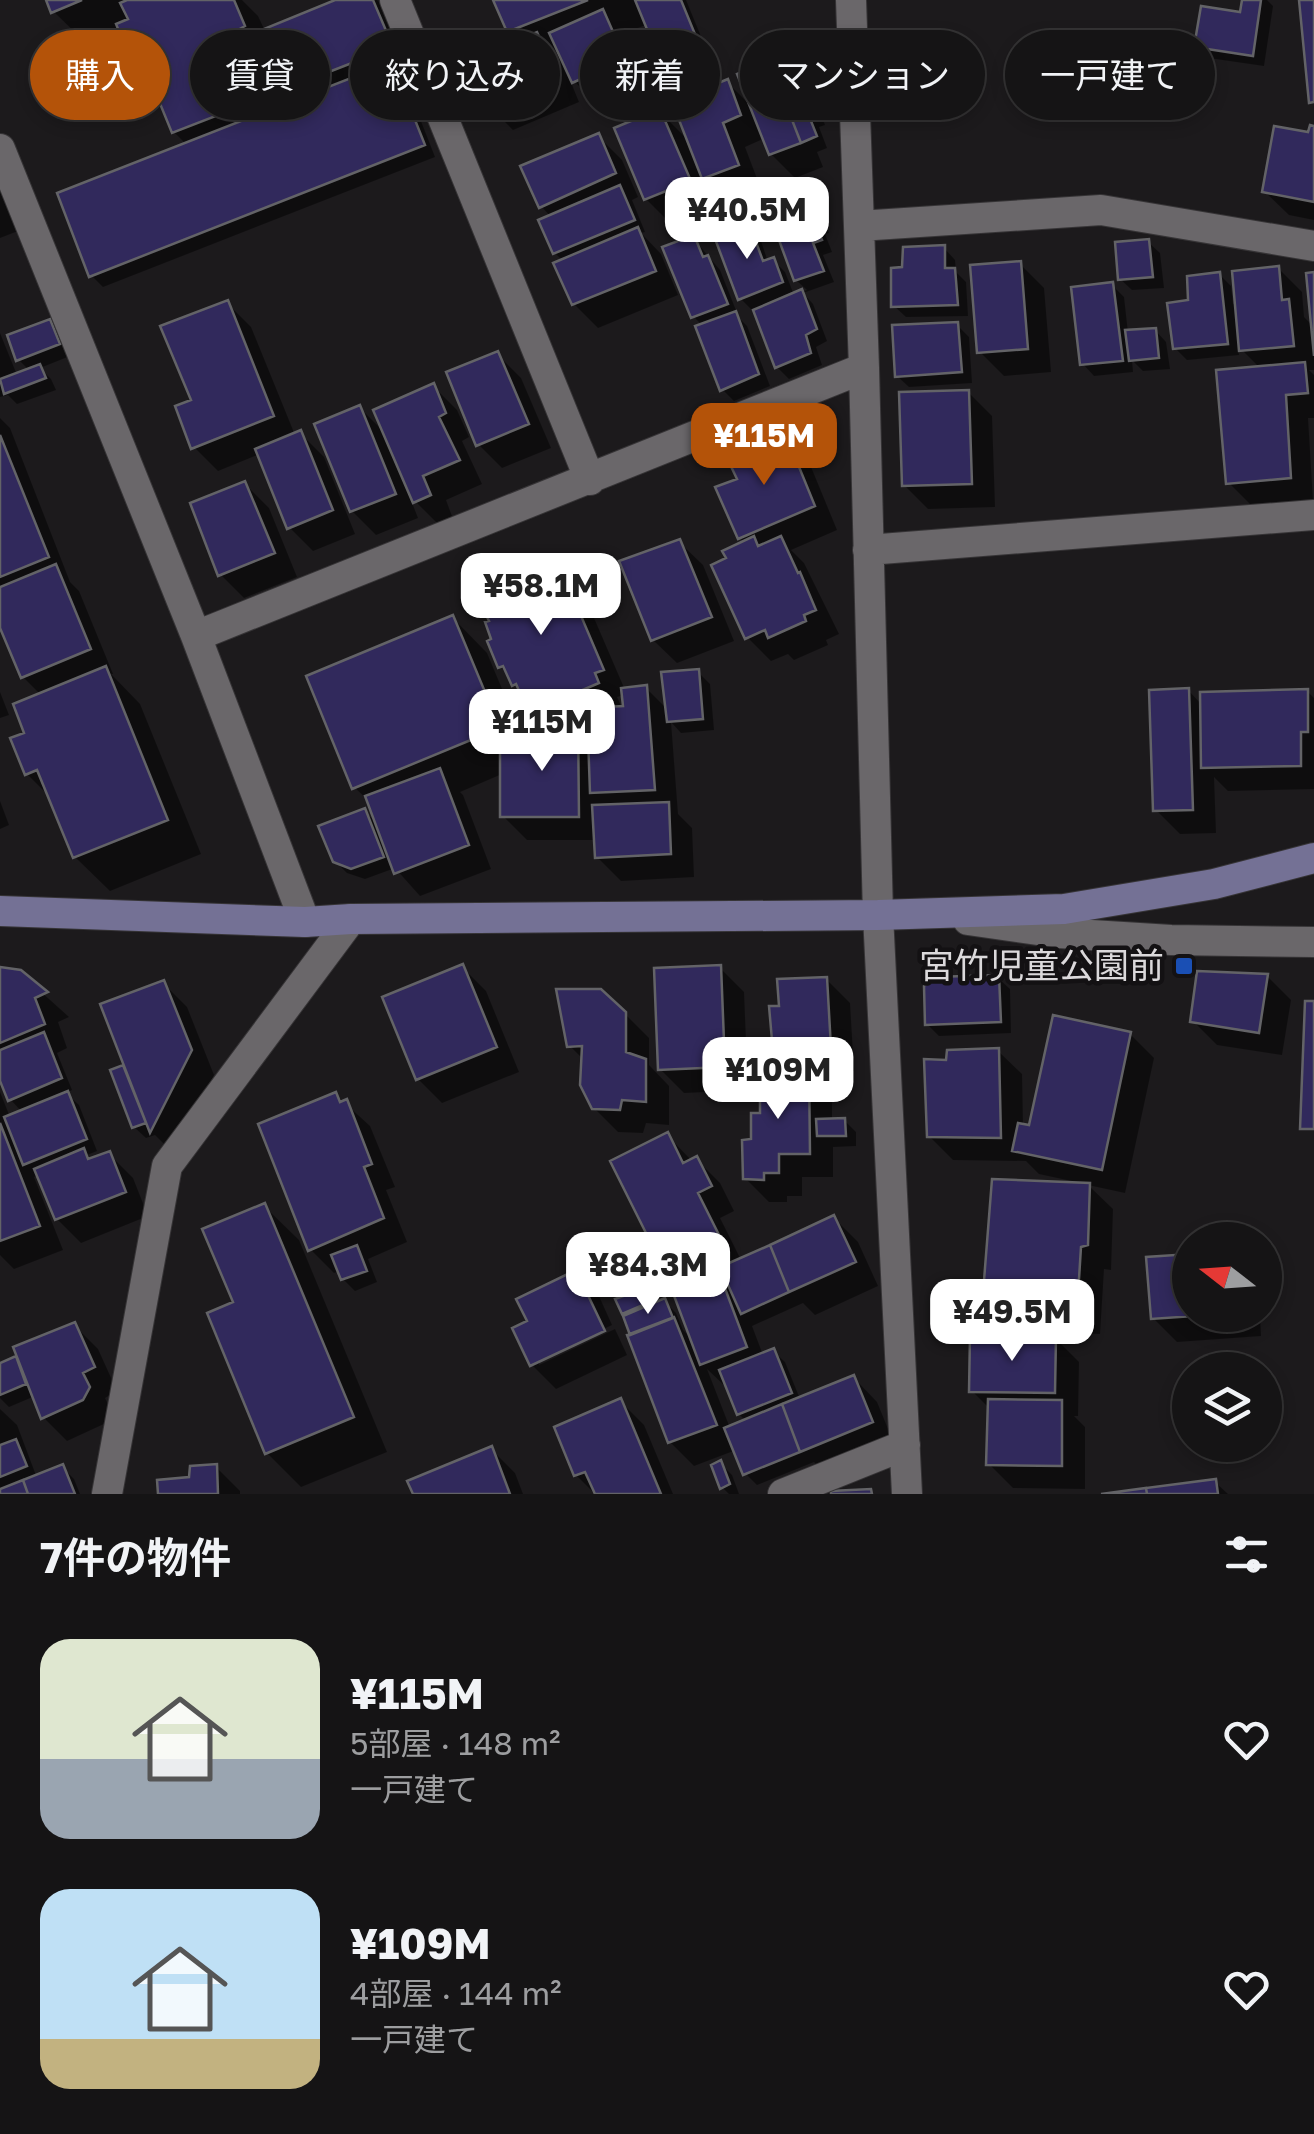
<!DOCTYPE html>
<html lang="ja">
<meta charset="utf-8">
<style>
:root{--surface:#151415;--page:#222122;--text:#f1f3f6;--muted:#9d9ea0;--line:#343334;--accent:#b45309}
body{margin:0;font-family:"Golos Text","Noto Sans JP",sans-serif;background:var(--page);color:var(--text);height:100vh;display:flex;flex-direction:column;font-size:38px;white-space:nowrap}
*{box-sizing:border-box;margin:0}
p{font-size:32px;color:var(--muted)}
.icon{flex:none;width:55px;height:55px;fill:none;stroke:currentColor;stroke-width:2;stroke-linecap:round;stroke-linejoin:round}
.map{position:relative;height:1494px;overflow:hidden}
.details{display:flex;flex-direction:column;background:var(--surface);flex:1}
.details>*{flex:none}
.guide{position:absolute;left:30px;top:30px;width:1255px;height:90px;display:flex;gap:20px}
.needle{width:65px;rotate:287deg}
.fabs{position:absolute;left:1172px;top:1222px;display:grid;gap:20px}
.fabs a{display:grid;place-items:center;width:110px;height:110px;border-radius:50%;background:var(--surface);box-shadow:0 5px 15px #0003,0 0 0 2px var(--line);font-size:50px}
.price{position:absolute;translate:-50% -85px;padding:0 22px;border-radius:20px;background:#fff;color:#222;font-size:32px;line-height:65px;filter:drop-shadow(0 2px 5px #0008)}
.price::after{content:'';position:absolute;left:50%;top:60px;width:30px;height:22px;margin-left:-15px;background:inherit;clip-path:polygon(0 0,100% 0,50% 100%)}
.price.on{background:var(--accent);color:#fff}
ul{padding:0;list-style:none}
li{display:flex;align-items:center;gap:30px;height:250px;padding:0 40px}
li span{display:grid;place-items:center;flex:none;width:280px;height:200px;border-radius:30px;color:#555}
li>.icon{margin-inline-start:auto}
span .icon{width:120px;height:120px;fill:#fffc;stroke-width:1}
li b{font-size:42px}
h2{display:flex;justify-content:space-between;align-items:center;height:120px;padding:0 40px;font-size:42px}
.pill{padding:0 35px;border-radius:45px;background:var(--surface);box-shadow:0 5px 15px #0003,0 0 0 2px var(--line);font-size:35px;line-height:90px}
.pill.on{background:var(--accent);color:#fff}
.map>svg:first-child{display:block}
</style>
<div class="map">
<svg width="1314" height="1494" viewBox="0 0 1314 1494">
<rect width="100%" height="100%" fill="#1c1a1c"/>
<path fill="#0007" fill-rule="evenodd" d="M49 0H242L258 16 265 31 341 0H377L401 24 426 81 408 88 435 157 103 287 92 276 187 145 174 132 158 92 138 72 122 31 88 45 53 11Z
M496 0H686L709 56 674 71 662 60 648 24 620 35 635 71 586 93 568 75 579 102 513 130 489 106 520 42 509 31Z
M1245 0H1267L1273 6 1264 66 1209 58 1197 46 1242 15Z
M785 58 809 82 825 125 819 127 827 148 817 152 823 167 795 178 771 154 765 138 745 147 761 189 728 202 699 173 713 205 670 223 646 199 660 112 691 143 727 82 754 109Z
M1314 128V220L1289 215 1265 192Z
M598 136 622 160 638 197 632 200 645 232 641 233 661 254 678 295 598 328 574 304 563 261 555 253 551 217 541 206Z
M0 189 18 231 0 238Z
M810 198 821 210 829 233 825 234 832 252 823 255 834 282 803 293 813 304 827 341 816 347 822 365 789 379 777 367 755 309 752 310 740 298 748 226 760 238 768 262 773 260 785 272 794 295 807 290 796 280Z
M693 238 720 270 739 318 747 326 770 386 734 401 722 389 703 326 693 316Z
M1148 242 1160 253 1164 288 1132 290 1120 279Z
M944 248 955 260 956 272 966 282 968 316 906 317 894 306 905 270Z
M1020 264 1044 288 1051 372 1004 376 980 352Z
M1278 268 1302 292 1304 317 1314 327V275V370H1309L1314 375V418H1308L1313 501 1252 506 1228 482 1261 369 1238 346 1239 355 1187 360 1175 348 1190 302 1219 274 1231 286 1233 304 1237 303Z
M1112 285 1124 297 1128 333 1155 330 1166 342 1170 369 1143 371 1132 360 1133 372 1094 376 1083 364Z
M227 303 251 327 295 435 300 433 324 457 355 534 313 551 289 527 260 454 218 471 194 447V401Z
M49 322 61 333 70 356 40 368 51 379 56 390 17 404 8 395 0 397V333L17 375 30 371 19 360Z
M957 325 969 337 972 383 909 387 897 376Z
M497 354 521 378 551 448 502 468 478 444Z
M433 386 457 410 469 437 462 441 482 484 446 500 453 519 439 525 409 495 418 518 376 535 352 511 360 408 386 434Z
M968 392 992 416 995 507 928 509 904 485Z
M0 418 10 428 70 582 79 591 113 674H111L140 704 201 854 110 891 75 857 51 798 27 774V734L41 695 23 677 0 621Z
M786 438 809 462 837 530 791 550 804 563 839 634 826 640 828 645 794 660 788 654 771 661 748 638 729 560 745 543 740 538 741 481Z
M245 484 269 508 297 577 244 598 221 575Z
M679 542 703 565 734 641 677 663 653 640Z
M549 568 557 575 561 574 585 597 625 690 646 688 668 710 698 672 710 684 714 730 681 733 671 722 678 814 692 828 694 877 621 881 597 857 596 840H527L503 816 502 774 460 792 463 795 491 869 420 896 395 868 365 879 347 873 335 861 364 811 378 824 370 802 354 787 453 618 487 653 525 744H546V724L527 703 523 693 501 667ZM624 695 625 715 617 697ZM590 720 591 735 580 725Z
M1188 690 1202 705 1307 691 1314 698V789L1228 791 1214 777 1216 833 1180 834 1156 810Z
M0 692 9 715 0 718Z
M0 801 9 825 0 829Z
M462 967 486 991 519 1072 442 1103 418 1079Z
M720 968 744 992 748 1090 684 1093 660 1069Z
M0 969 20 973 69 1017 58 1022 67 1048 57 1053 72 1090 66 1093 79 1105 97 1151 87 1155 92 1160 109 1154 133 1178 148 1216 81 1243 57 1219 39 1175 34 1177 63 1250 14 1269 0 1255V1092L10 1117 22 1112 10 1099 0 1074Z
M1267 976 1291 1000 1282 1055 1217 1045 1193 1021Z
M998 978 1010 989 1011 1033 939 1036 927 1024Z
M826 979 850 1003 854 1071 811 1074 832 1095V1120H844L856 1132V1146L833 1147V1177H802V1196H787V1202H769L745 1178 762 1116 795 1071 775 1051 782 1008Z
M163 983 187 1007 214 1075 174 1154 155 1135 146 1138 134 1127 123 1068 130 1075Z
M624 1013 649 1038V1065L669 1086V1125L646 1123 643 1133 618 1132 594 1108 584 1060 570 1046Z
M1130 1034 1154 1058 1125 1193 1088 1185 1113 1209 1111 1270 1104 1269 1100 1334 1009 1329 985 1305 1076 1182 1039 1174 1026 1161 953 1160 929 1136 949 1063 998 1051 1022 1074 1023 1126 1031 1128Z
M336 1095 370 1126 395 1187 386 1190 407 1242 368 1259 377 1282 355 1291 343 1279 340 1271 334 1273 311 1250Z
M667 1135 692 1161 696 1159 720 1183 734 1211 720 1218 741 1260 834 1218 858 1242 878 1286 815 1315 803 1303 752 1326 763 1355 773 1351 785 1362 800 1399 854 1378 877 1402 895 1446 826 1474 814 1462 757 1485 745 1473 736 1450 694 1466 670 1442 629 1317 624 1312 636 1294 649 1308 664 1301 676 1313 683 1330 693 1340 686 1290 668 1272ZM707 1369 726 1387 728 1386 739 1414 746 1421 730 1428Z
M264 1206 299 1240 387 1452 301 1487 267 1453 236 1304Z
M1190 1257V1315H1260L1261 1336 1177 1342 1153 1318Z
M591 1268 603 1279 609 1292 599 1296 612 1325 539 1360V1365L615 1329 627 1355 556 1389 532 1365 530 1322 576 1273 593 1289 584 1271Z
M74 1325 98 1349 117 1391 105 1398 112 1412 106 1423 67 1441 43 1417 35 1396 9 1407 0 1398V1366L16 1359 23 1367Z
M1055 1338 1079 1362 1078 1416H1074L1085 1427V1489L1013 1488 989 1464 990 1409 972 1391Z
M620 1401 644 1425 673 1494H595L576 1475Z
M0 1409 17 1425 37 1478 62 1467 74 1479 80 1494H0Z
M491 1449 515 1473 523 1494H416Z
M720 1463 732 1475 739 1494H729L722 1487Z
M216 1467 240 1491V1494H160Z
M1215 1482 1228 1494H1119Z"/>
<path fill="#31295c" stroke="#636367" stroke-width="2.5" d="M46 0H82L51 13Z
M127 0H234L245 26 227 36 230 43 335 0H373L393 47 172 133 146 69 136 73 116 24 128 19 120 3Z
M493 0H588L507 32Z
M635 0H681L699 44 660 61Z
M1242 0H1261L1253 56 1194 47 1201 6 1240 12Z
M1299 0H1314V102L1309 103Z
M603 9 625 59 572 83 549 33Z
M537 32 557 78 487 108 466 61Z
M785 55 803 101 787 107 801 143 769 155 737 74Z
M392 62 425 145 89 277 57 193Z
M728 79 741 115 723 123 739 165 702 179 672 102Z
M803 101 817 136 801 143 787 107Z
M660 109 691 181 644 200 614 128Z
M1310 125 1314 126V202L1262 192 1274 126 1308 132Z
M599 133 616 173 539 208 520 166Z
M620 185 635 220 553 254 538 220Z
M810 195 819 221 815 223 822 240 813 243 824 271 794 281 768 210Z
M749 223 763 261 774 257 783 282 738 300 714 236Z
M638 227 656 271 572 305 553 263Z
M694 235 703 257 708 255 728 304 691 318 662 247Z
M1149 239 1153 277 1118 280 1115 242Z
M945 245V268H955L958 305 891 307V268L902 267 903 247Z
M1021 261 1028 349 977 353 970 265Z
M1279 266 1282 300 1289 299 1294 346 1239 351 1232 271Z
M1220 272 1228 344 1173 349 1167 303 1188 300 1187 276Z
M1314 272V356L1306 273Z
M1113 282 1123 361 1080 365 1071 287Z
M802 289 817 329 806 335 811 353 775 368 753 310Z
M228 300 274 416 191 449 175 406 191 400 160 326Z
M736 311 759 374 720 391 695 326Z
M50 319 60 344 16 361 7 335Z
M958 322 962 372 895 377 892 325Z
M1156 328 1159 358 1129 361 1125 330Z
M498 351 529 424 476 446 446 372Z
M1305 362 1308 393 1286 395 1291 478 1226 484 1216 370Z
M40 364 46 378 4 394 0 379Z
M434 383 446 413 439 417 460 460 423 476 431 495 413 503 373 410Z
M969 390 972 484 902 486 899 392Z
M360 405 396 494 350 512 314 424Z
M301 430 333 510 287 529 255 449Z
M0 435 49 557 0 577Z
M786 435 815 506 738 539 715 487 737 479 727 458Z
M245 481 275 553 218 576 190 503Z
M754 536 758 546 781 536 798 573 800 572 816 610 804 615 806 621 768 638 765 630 745 639 711 565 726 558 722 551Z
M680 539 712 617 651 641 619 561Z
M56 564 91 649 21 678 0 628V587Z
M550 565 554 574 562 571 604 670 595 673 599 683 531 712 528 704H525L516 684 512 686 503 666 498 668 487 641 491 639 485 622 489 621 480 602 487 598 485 593Z
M453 615 500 728 352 789 306 676Z
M106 666 168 820 73 858 37 770 25 775 10 738 24 733 13 704Z
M699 669 703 719 667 722 661 672Z
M647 685 655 790 590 793 587 708 623 706 621 688Z
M1189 688 1193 810 1153 811 1149 690Z
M1308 689V732H1301V766L1201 768 1200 692Z
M544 719H578L579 817H500V741L544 742Z
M440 768 469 845 394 874 365 796Z
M669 802 671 854 595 858 592 805Z
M365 808 384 857 351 869 333 862 318 826Z
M463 964 497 1047 416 1080 382 997Z
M721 965 725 1067 658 1070 654 968Z
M0 967 21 970 48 992 35 998 45 1024 0 1043Z
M1197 971 1268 974 1259 1033 1190 1022Z
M999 975 1001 1022 925 1025 924 986 933 977Z
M827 977 831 1048 773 1052 769 1006H779L777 979Z
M164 980 192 1050 150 1133 100 1004Z
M556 989H601L626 1012V1052L646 1059V1102L622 1100 620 1110 592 1109 580 1085 582 1046 567 1047Z
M1305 1001H1314V1129H1300Z
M1053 1015 1131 1032 1102 1170 1012 1151 1018 1123 1029 1125Z
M44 1032 62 1078 8 1101 0 1081V1050Z
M999 1048 1001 1138 927 1137 924 1059 946 1060 947 1050Z
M123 1065 146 1123 132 1128 110 1070Z
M809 1068 810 1154H779V1173H764V1180L743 1179 742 1140 751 1139V1113H760V1069Z
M68 1091 87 1139 23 1165 4 1117Z
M336 1092 340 1102 347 1099 372 1164 364 1167 384 1218 308 1251 258 1124Z
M845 1118 846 1136H817L816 1119Z
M0 1123 40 1226 0 1241Z
M668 1132 683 1163 697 1156 712 1186 698 1193 724 1245 666 1273 610 1161Z
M84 1148 88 1159 110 1151 126 1192 55 1220 34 1169Z
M992 1179 1090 1183 1088 1245 1081 1247 1077 1311 982 1306Z
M265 1203 354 1417 265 1454 207 1313 233 1302 202 1229Z
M834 1215 856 1262 789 1292 770 1245Z
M357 1245 367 1271 341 1280 331 1255Z
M770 1245 789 1292 741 1314 720 1267Z
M1190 1254V1315H1209L1151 1319 1146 1257Z
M592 1265 599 1280 588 1284 580 1269Z
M576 1270 605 1331 530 1366 512 1328 527 1321 516 1299Z
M720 1275 747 1347 700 1365 673 1293Z
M637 1291 643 1305 622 1314 615 1299Z
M665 1298 673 1318 630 1335 623 1316Z
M674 1317 717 1425 668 1443 627 1335Z
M75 1322 95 1367 83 1373 90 1387 83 1400 41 1419 13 1347Z
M970 1335 1056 1336 1055 1393 969 1392Z
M774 1348 792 1393 737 1415 719 1370Z
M16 1356 26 1384 0 1395V1363Z
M854 1375 873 1422 800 1452 782 1404Z
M621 1398 661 1494H595L585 1472 574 1476 554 1427Z
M988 1399 1062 1400V1466L986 1465Z
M782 1404 800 1452 743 1475 724 1428Z
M16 1439 27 1466 0 1477V1445Z
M492 1446 510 1494H413L407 1481Z
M721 1460 730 1484 720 1489 711 1465Z
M63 1464 75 1494H28L23 1480Z
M217 1464 218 1494H158L157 1480 189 1477 190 1466Z
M1216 1479 1218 1494H1147L1146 1488Z
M23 1480 28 1494H0V1489Z
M1146 1488 1147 1494H1101Z
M871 1489 872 1494H831V1491Z"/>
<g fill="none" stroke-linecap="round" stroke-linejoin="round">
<defs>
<path id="street" d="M395 0 590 480
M851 0 864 368 878 915 907 1494
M0 149 196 636 305 922
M859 226 1101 210 1314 246
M868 550 1314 515
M196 636 864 368
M968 920 1059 933 1171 940 1314 942
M107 1494 167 1166 351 919
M783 1494 905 1445"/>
<path id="secondary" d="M0 911 305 922 351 919 878 915 1064 909 1214 884 1314 858"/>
</defs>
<use href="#street" stroke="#363436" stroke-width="32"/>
<use href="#secondary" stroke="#363436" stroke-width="32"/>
<use href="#street" stroke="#6a676a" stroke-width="30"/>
<use href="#secondary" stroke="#747195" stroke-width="30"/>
</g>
<rect fill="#1a4fb4" stroke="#131113" stroke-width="4" x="1174" y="956" width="20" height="20" rx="5"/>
<g text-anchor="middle" stroke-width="9" stroke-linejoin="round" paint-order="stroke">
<g font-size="35" fill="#dbd9db" stroke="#131113" text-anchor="end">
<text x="1164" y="978">宮竹児童公園前</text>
</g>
</g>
</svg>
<div class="fabs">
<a><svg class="needle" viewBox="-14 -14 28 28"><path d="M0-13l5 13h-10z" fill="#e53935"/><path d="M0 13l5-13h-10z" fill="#9d9ea0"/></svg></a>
<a><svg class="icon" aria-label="layers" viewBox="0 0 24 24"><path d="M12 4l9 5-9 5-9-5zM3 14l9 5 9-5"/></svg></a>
</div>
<b class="price" style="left:747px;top:262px">¥40.5M</b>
<b class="price on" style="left:764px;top:488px">¥115M</b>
<b class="price" style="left:541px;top:638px">¥58.1M</b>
<b class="price" style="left:542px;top:774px">¥115M</b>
<b class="price" style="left:778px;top:1122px">¥109M</b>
<b class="price" style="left:648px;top:1317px">¥84.3M</b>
<b class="price" style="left:1012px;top:1364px">¥49.5M</b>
<div class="guide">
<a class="pill on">購入</a>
<a class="pill">賃貸</a>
<a class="pill">絞り込み</a>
<a class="pill">新着</a>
<a class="pill">マンション</a>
<a class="pill">一戸建て</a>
</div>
</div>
<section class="details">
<h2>7件の物件<svg class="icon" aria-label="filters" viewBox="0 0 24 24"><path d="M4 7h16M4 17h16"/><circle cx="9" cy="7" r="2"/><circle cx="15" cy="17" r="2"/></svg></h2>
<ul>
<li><span style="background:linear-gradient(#dfe7d0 60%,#9aa5b1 0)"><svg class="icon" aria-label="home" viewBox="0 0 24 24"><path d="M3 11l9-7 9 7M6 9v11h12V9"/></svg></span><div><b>¥115M</b><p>5部屋 · 148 m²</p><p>一戸建て</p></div><svg class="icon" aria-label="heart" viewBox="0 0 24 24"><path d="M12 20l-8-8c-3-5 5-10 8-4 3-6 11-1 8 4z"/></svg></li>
<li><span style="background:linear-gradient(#bfe0f5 75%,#c2b280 0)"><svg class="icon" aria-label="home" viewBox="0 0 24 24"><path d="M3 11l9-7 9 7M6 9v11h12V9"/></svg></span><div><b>¥109M</b><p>4部屋 · 144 m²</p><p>一戸建て</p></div><svg class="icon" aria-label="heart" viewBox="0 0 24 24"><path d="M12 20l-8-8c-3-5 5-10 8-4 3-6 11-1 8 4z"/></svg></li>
</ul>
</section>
